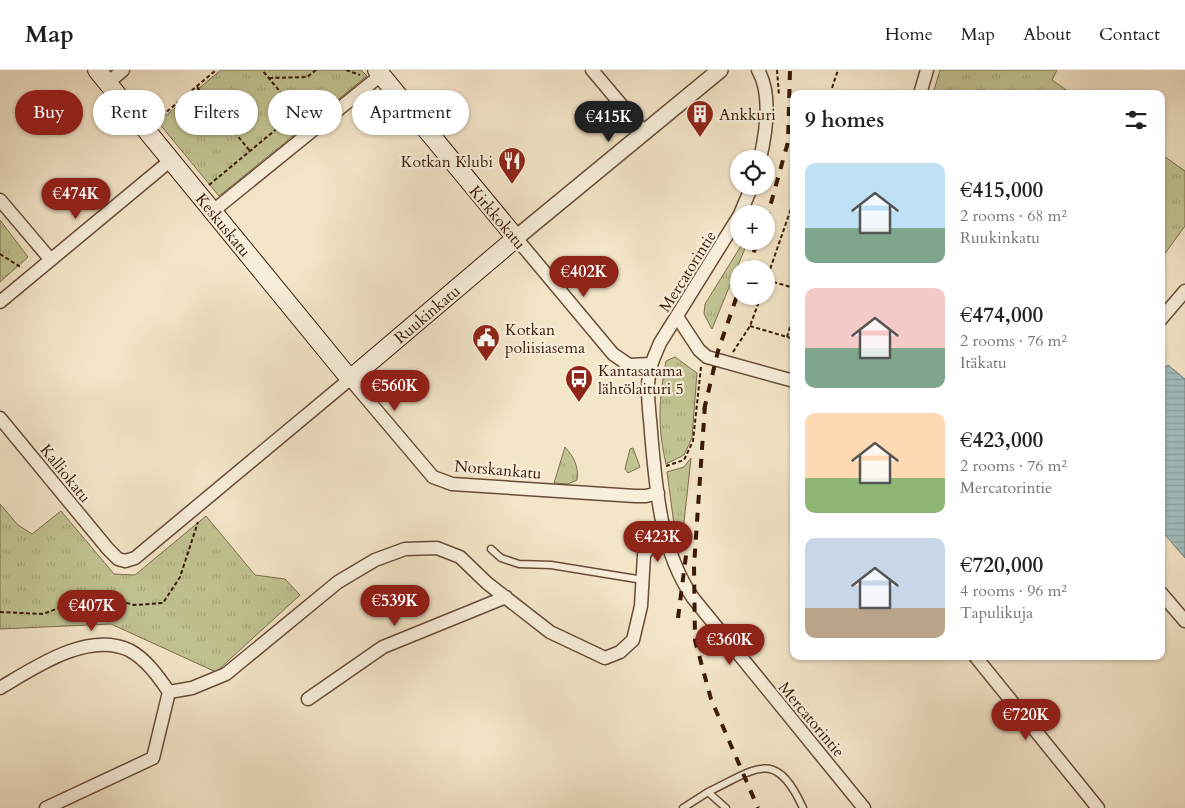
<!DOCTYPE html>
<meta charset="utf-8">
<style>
:root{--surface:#fff;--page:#f6f6f6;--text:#202124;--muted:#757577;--line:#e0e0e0;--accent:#8f2418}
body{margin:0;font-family:Cardo,serif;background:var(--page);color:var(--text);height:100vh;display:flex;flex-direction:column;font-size:19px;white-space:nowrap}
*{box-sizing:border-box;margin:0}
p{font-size:16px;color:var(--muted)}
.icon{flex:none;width:28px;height:28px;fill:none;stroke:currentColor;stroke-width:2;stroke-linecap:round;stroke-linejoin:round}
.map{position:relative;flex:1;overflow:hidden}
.drawer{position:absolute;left:790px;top:20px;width:375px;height:570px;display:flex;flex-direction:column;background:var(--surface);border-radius:10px;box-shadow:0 1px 4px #0004}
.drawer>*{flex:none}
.hud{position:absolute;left:15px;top:20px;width:475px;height:45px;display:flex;gap:10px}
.controls{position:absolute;left:730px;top:80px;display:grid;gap:10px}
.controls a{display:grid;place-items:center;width:45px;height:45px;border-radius:50%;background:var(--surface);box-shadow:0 1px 4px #0004;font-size:25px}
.price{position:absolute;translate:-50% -42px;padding:0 11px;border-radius:18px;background:var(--accent);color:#fff;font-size:16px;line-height:32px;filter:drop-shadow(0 1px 2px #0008)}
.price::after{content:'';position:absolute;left:50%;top:30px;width:15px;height:11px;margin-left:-8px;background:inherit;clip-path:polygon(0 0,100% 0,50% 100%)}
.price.active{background:#222;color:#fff}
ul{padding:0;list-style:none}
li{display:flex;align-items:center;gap:15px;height:125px;padding:0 15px}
li span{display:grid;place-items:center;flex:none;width:140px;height:100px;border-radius:10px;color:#555}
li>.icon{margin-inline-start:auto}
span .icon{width:60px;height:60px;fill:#fffc;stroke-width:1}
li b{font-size:21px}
h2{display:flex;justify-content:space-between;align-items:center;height:60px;padding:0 15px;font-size:21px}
.chip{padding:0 18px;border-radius:22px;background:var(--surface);box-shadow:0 1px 4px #0004;font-size:18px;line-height:45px}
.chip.active{background:var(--accent);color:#fff}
header{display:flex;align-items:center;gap:30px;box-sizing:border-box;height:70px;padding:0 25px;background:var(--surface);border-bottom:1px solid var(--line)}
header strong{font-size:24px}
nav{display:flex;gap:28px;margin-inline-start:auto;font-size:18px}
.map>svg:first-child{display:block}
</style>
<header>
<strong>Map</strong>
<nav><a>Home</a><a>Map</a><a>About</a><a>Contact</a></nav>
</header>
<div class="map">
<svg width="1185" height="738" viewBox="0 0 1185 738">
<defs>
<pattern id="grass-tufts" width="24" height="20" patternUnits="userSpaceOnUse" patternTransform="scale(1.25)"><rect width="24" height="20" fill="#c1c392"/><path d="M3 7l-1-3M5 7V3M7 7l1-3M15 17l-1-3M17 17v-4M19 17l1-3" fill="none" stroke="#a7a77c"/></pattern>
<pattern id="water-rules" width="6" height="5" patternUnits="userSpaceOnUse" patternTransform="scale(1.25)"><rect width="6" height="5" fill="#9fbdbf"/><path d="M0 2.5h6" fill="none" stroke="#8aa2a3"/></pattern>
</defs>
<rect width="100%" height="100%" fill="#f3e5c8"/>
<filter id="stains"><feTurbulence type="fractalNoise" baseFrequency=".004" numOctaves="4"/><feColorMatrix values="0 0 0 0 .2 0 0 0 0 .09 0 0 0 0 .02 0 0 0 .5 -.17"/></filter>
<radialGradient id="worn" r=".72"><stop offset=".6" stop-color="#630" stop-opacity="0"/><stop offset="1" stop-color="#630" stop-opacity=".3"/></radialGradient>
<path fill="url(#grass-tufts)" stroke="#7e6e4c" d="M221 0H361L367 6 219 126 158 52Z
M940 0H1057L1052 10 1072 24H933Z
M1161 84 1185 101V156L1161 189Z
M0 150 28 187 0 212Z
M744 171H748L712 259 704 244 705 234Z
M675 287 697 303 692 368 684 385 666 394C657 355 659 330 666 291Z
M565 377C574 387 579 397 577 410L568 414 554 413Z
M633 378 640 397 628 403 625 399 630 379Z
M691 388 681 480 675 462 667 402 684 397Z
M0 434 18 455 32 464 61 441 114 504 135 505 206 446 255 505 285 509 300 525 216 602 111 554 0 559Z"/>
<path fill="url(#water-rules)" stroke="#777c75" d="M1168 295 1185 309V488L1161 460V300Z"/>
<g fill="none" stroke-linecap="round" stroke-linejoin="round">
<defs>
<path id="service" d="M491 479 501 488 519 494 551 495 643 510
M708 722C755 700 775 676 803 738
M683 738 708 722 726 738"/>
<path id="minor" d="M592 0 645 63
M758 0C772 24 766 63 760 89
M108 13 123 0
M920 24 927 0
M0 130 51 190
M213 141 381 5
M740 144 752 116
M739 146 660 273C656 283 650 294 649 305 646 324 650 344 651 362 656 419 660 480 693 528L864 738
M516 168 613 284 629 295 651 294
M0 232 171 90
M678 248 699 280 707 287 794 311
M1161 249 1185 221
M0 348 108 479 118 489 125 491 135 488 350 309 433 407 452 414 635 426H646L658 423
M1161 523 1185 551
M975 586 1098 738
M0 618C34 598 87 561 129 580 146 589 158 606 169 622
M308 629 383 577 506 527
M46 738 153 688 169 622 192 618 226 604 338 512 375 490 405 479 437 478 460 487 487 513 550 562 605 588 620 582 633 570 641 536 644 485 650 476 668 473"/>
<path id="tertiary" d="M516 168 720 0"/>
<g id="secondary">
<path id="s1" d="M97 0 350 309 516 168 377 0"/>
</g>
</defs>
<use href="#service" stroke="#694d37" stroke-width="9"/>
<use href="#minor" stroke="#694d37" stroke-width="15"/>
<use href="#tertiary" stroke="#694d37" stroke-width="18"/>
<use href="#secondary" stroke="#3b1a07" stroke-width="20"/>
<path stroke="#3b1a07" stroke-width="2" stroke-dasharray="4 2.5" stroke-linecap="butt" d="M346 0 360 5
M777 0 779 25
M269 8 307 7 316 0
M197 17 250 81
M830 24 838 0
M157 50 216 0
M209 115 297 42 262 0
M0 184 22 198
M767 210 794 218
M766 211 794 130
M750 256 794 269
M787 267 794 243
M733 282 750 256 761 226
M666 396 684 390 693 371 701 297
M0 542 43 544 85 528 105 527 134 535 163 533 180 507 198 452"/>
<use href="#service" stroke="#f7eedb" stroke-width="6"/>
<use href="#minor" stroke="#f7eedb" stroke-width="12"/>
<use href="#tertiary" stroke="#f7eedb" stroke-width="15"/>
<use href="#secondary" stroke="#f7eedb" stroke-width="18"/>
<path stroke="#3b1a07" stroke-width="4" stroke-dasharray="9 9" stroke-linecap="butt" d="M766 151 788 72 790 0
M747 199 758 171
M705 335 694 496 695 570 711 629 758 738
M704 340 718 281 739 220
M678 548 689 462"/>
</g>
<defs>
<symbol id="building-pin" viewBox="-11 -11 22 30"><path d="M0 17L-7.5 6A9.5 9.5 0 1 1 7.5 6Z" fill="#8f2418" stroke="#f7eedb"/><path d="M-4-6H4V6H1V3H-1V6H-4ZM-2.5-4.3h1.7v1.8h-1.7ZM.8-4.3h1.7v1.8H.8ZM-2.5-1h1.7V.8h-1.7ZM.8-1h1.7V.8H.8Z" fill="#fff"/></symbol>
<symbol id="restaurant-pin" viewBox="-11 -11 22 30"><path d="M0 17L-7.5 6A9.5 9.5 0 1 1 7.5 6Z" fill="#8f2418" stroke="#f7eedb"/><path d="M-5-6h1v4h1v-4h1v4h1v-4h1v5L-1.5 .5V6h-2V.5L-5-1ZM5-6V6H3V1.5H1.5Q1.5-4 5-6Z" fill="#fff"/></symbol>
<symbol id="civic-pin" viewBox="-11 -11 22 30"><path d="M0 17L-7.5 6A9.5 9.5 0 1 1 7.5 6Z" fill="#8f2418" stroke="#f7eedb"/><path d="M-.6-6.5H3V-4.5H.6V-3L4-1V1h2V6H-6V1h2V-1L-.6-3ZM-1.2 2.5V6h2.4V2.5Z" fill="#fff"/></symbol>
<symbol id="bus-pin" viewBox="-11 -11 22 30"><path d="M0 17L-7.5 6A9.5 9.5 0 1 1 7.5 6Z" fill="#8f2418" stroke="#f7eedb"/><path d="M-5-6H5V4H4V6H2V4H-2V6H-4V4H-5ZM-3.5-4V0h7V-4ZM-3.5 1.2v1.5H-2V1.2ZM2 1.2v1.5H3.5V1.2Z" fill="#fff"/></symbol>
</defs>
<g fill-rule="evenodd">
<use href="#building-pin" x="684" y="28" width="32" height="43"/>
<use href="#restaurant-pin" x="496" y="75" width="32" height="43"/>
<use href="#civic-pin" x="470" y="252" width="32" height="43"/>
<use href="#bus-pin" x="563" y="293" width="32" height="43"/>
</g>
<g text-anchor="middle" stroke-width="4.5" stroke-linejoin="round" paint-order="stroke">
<g font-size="16" fill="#3b1a07" stroke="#f7eedb" text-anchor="start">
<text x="719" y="50">Ankkuri</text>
<text x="493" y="97" text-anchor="end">Kotkan Klubi</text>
<text x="505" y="265">Kotkan<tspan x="505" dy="18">poliisiasema</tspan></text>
<text x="598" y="306">Kantasatama<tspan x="598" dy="18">lähtölaituri 5</tspan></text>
</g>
<g font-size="16" fill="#3b1a07" stroke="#f7eedb">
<text transform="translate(498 147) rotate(50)" y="6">Kirkkokatu</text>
<text dy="6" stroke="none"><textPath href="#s1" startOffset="200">Keskuskatu</textPath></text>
<text transform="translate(687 201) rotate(-58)" y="6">Mercatorintie</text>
<text dy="6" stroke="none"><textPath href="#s1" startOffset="500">Ruukinkatu</textPath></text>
<text transform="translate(498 399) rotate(5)" y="6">Norskankatu</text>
<text transform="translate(66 403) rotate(51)" y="6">Kalliokatu</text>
<text transform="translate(812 649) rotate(50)" y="6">Mercatorintie</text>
</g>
</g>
<rect width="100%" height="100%" filter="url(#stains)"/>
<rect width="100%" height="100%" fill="url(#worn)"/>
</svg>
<div class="controls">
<a><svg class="icon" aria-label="locate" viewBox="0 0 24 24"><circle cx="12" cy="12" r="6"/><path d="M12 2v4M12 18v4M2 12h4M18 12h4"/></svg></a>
<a>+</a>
<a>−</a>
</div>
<b class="price active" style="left:609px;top:73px">€415K</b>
<b class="price" style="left:76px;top:150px">€474K</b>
<b class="price" style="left:584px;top:228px">€402K</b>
<b class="price" style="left:395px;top:342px">€560K</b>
<b class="price" style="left:658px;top:493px">€423K</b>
<b class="price" style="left:395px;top:557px">€539K</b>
<b class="price" style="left:92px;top:562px">€407K</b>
<b class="price" style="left:730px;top:596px">€360K</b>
<b class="price" style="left:1026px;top:671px">€720K</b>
<div class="hud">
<a class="chip active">Buy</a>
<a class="chip">Rent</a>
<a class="chip">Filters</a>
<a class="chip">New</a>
<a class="chip">Apartment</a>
</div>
<section class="drawer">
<h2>9 homes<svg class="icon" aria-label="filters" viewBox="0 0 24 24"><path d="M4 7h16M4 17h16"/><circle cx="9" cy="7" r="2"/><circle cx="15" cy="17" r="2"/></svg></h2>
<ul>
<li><span style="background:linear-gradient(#bfe0f5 65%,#7fa58c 0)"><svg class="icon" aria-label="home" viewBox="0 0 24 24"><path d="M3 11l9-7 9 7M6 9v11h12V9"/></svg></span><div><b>€415,000</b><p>2 rooms · 68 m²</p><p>Ruukinkatu</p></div></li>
<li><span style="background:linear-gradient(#f6c9c9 60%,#7fa58c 0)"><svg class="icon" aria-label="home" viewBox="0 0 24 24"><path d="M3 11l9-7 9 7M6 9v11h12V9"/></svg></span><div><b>€474,000</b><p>2 rooms · 76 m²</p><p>Itäkatu</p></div></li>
<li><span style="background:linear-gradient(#ffd9b3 65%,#8fb573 0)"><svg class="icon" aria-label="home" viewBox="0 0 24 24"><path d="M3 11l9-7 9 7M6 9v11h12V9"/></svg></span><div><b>€423,000</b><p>2 rooms · 76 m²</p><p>Mercatorintie</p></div></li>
<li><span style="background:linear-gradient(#c9d6e8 70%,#b9a48a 0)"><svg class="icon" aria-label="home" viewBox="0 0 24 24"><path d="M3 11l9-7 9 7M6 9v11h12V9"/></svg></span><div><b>€720,000</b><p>4 rooms · 96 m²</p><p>Tapulikuja</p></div></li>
</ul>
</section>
</div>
